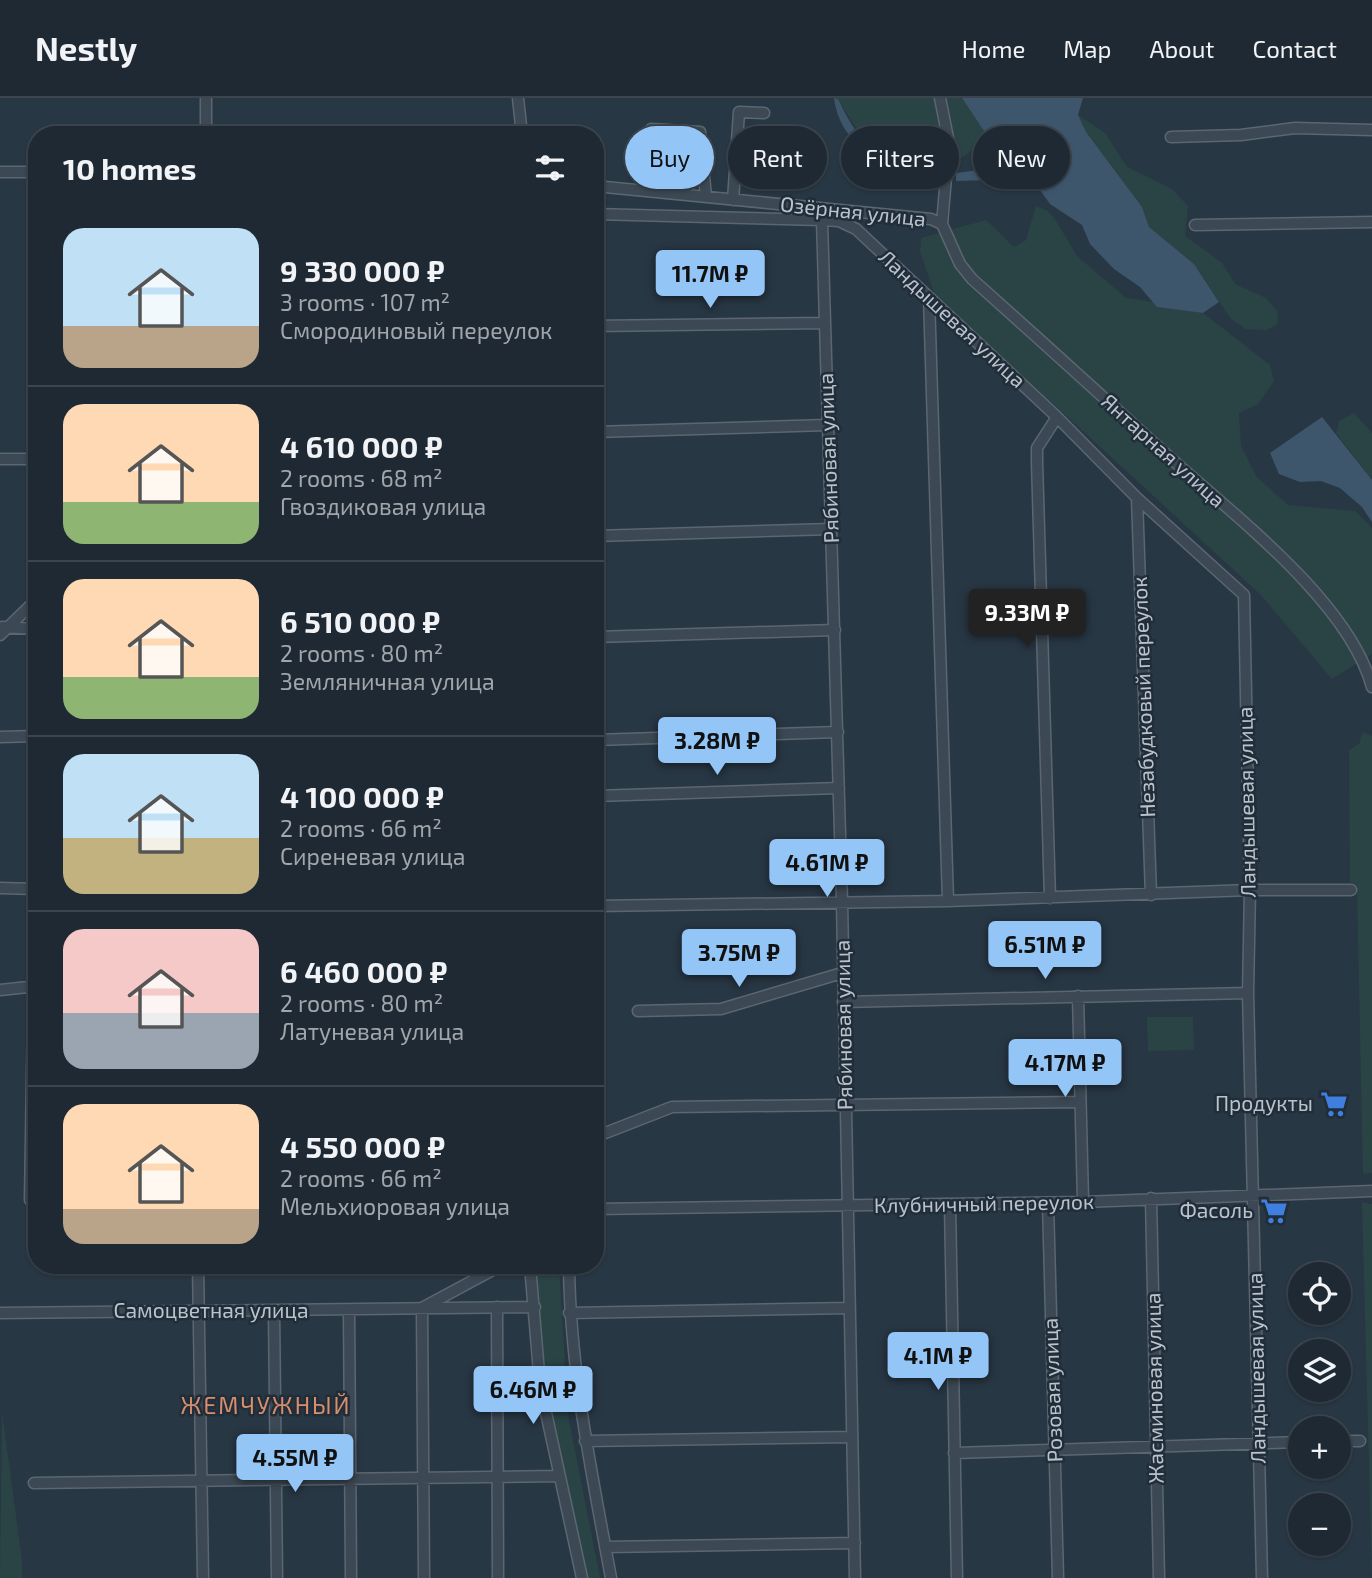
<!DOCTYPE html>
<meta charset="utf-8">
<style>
:root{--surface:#1e2933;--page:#2b353f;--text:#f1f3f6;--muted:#a1a6ac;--line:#3c454e;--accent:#94c5f7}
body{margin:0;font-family:"Exo 2",sans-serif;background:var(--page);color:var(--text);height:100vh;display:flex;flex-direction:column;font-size:26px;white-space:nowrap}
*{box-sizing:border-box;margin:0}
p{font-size:23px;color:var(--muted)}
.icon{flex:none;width:38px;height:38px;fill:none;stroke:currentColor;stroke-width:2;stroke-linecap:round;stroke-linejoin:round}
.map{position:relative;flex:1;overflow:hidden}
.panel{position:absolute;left:28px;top:28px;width:576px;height:1148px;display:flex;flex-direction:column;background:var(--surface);border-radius:28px;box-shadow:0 2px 5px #0004,0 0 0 2px var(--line)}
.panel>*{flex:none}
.top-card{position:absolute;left:625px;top:28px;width:642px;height:63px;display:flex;gap:14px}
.controls{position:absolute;left:1288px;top:1164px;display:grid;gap:14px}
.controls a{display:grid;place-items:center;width:63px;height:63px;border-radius:50%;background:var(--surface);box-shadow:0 2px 5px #0004,0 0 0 2px var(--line);font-size:35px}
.price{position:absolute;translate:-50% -60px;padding:0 16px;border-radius:7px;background:var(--accent);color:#111;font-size:23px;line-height:46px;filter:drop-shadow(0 2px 4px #0008)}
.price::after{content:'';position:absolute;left:50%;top:42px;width:21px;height:16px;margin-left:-10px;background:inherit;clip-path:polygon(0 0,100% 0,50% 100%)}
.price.on{background:#222;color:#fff}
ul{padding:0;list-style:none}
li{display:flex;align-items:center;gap:21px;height:175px;padding:0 35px}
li+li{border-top:2px solid var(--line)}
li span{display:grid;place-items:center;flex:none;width:196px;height:140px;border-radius:21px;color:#555}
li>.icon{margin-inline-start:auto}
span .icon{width:84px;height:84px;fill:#fffc;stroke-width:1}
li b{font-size:30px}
h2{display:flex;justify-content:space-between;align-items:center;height:84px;padding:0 35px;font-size:30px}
.pill{padding:0 24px;border-radius:32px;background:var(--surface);box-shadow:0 2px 5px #0004,0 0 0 2px var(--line);font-size:24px;line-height:63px}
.pill.on{background:var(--accent);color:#111}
header{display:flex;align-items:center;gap:42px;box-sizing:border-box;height:98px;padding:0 35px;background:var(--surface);border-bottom:2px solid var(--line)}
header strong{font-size:33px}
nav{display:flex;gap:38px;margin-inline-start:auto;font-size:24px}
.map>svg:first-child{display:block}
</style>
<header>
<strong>Nestly</strong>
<nav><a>Home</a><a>Map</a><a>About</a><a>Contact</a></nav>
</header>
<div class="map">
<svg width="1372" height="1480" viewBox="0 0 1372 1480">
<rect width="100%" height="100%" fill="#283744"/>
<path fill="#2a4445" d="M837 0H962L984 33 977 48 963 59 939 55 933 72 888 61 868 49Z
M1078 17 1105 35 1127 69 1172 91 1188 108 1185 138 1222 165 1235 186 1266 200 1278 214 1277 226 1267 232 1246 231 1231 221 1194 166 1149 129 1142 109 1086 34Z
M1036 108 1048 113 1056 123 1077 158 1126 200 1153 204 1158 209 1203 215 1270 267 1274 283 1258 306 1239 315 1241 348 1256 378 1288 407 1355 413 1372 430V556L1332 581 1260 496 935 197 920 154 921 140 986 122 1014 149 1026 142Z
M1354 315 1372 335V382L1336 335 1339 323Z
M1363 634 1372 638V1075L1363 1076 1357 790 1350 784 1349 652 1359 646Z
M1193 919 1194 952 1148 953 1147 919Z
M1362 1104 1372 1106V1480Z
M536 1167H559L568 1317 600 1480H586L545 1278Z
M2 1314 22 1463V1480H0Z"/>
<path fill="#3e566c" d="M834 0 838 1C865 57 882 64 943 73L942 81C895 74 841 54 834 0Z
M962 0H1083L1078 17 1086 34 1142 109 1149 129 1194 166 1219 204 1203 215 1157 209 1140 189 1114 171 1090 146 1082 127 1050 106 1020 64 991 82 956 83V75L987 71 1011 55 997 37 984 33Z
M1322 319 1372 382V424L1362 409 1340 390 1321 383 1300 384 1279 376 1270 355Z"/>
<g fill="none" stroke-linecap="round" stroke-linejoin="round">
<defs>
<path id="minor" d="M206 0V37
M518 0 522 37
M940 0 949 45 942 126
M651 31 700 34 706 99
M1171 39 1241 37 1295 30 1372 32
M0 74H37
M595 88 931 121 942 126
M733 102 739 14 764 15
M595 116 822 122 839 123 856 131 1057 319 1137 400 1244 497 1250 792 1248 895 1262 1480
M822 122 842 804 855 1480
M942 126 960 166 972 181C1037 239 1102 298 1166 356 1231 415 1349 503 1372 589
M1195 127 1372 124
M929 200 948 803
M595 228 825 225
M595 334 827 327
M0 361H37
M1137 400 1151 797
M595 438 831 431
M2 529 37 531
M0 537 37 501
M595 539 835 532
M0 639 37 638
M595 642 838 634
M595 698 839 690
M0 790 37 791
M1050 800 1037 364V350L1057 319
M595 808 948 803 1250 792H1351
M0 892 37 888
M1078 898 1083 1104
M843 904 1248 895
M638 913 721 911 842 875
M595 1039 672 1009 1080 1004
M1151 1100 1159 1480
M30 1102 35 791
M1048 1105 1058 1480
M950 1107 957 1480
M595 1111 1083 1104 1372 1093
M198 1167 203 1480
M530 1167 540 1287 582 1480
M569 1167C570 1273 592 1376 611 1480
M497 1209 498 1480
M349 1212 351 1480
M274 1213 277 1480
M0 1215 535 1209
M569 1215 849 1210
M585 1343 852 1339
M1339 1343H1360
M954 1355 1300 1344
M34 1385 558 1378
M605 1449 855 1445
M424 1480 422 1210 502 1167"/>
</defs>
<use href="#minor" stroke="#5b6671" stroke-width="13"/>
<use href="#minor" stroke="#3c4853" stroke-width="10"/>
</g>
<defs>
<symbol id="supermarket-bare" viewBox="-9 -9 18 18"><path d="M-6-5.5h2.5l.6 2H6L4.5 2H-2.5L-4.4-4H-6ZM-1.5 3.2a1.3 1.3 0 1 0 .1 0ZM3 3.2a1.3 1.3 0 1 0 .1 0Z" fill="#3f7fe0" stroke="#212d39" stroke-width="2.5" paint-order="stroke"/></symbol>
</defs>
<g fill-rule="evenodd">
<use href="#supermarket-bare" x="1315" y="987" width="38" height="38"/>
<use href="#supermarket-bare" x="1255" y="1094" width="38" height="38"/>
</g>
<g text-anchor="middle" stroke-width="5" stroke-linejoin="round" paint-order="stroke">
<g font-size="21" fill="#bac3cd" stroke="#212d39">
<text transform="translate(853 114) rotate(6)" y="7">Озёрная улица</text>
<text transform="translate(952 221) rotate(43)" y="7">Ландышевая улица</text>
<text transform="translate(1163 353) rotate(42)" y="7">Янтарная улица</text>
<text transform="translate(829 360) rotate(-92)" y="7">Рябиновая улица</text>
<text transform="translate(1144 599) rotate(-92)" y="7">Незабудковый переулок</text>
<text transform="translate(1247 704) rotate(-91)" y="7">Ландышевая улица</text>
<text transform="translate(844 927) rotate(-91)" y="7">Рябиновая улица</text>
<text transform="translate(984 1106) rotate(-1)" y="7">Клубничный переулок</text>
<text x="211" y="1220">Самоцветная улица</text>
<text transform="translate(1257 1270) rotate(-91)" y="7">Ландышевая улица</text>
<text transform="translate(1155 1290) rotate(-91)" y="7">Жасминовая улица</text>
<text transform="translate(1053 1292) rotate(-92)" y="7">Розовая улица</text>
</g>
<g font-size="21" fill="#bac3cd" stroke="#212d39" text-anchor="end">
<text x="1313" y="1013">Продукты</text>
<text x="1253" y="1120">Фасоль</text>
</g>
<g font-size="23" letter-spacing="2" fill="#d68e6c" stroke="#212d39">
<text x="266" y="1316">ЖЕМЧУЖНЫЙ</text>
</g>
</g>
</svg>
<div class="controls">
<a><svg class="icon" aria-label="locate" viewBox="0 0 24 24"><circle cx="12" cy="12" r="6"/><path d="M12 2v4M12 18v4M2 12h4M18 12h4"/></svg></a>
<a><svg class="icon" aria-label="layers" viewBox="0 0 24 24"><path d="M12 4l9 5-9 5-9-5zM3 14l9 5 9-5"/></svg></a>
<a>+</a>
<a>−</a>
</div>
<b class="price" style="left:710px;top:212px">11.7M ₽</b>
<b class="price on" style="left:1027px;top:551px">9.33M ₽</b>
<b class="price" style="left:717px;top:679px">3.28M ₽</b>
<b class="price" style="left:827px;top:801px">4.61M ₽</b>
<b class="price" style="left:1045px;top:883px">6.51M ₽</b>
<b class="price" style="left:739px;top:891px">3.75M ₽</b>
<b class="price" style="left:1065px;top:1001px">4.17M ₽</b>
<b class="price" style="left:938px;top:1294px">4.1M ₽</b>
<b class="price" style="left:533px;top:1328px">6.46M ₽</b>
<b class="price" style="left:295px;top:1396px">4.55M ₽</b>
<div class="top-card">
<a class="pill on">Buy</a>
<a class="pill">Rent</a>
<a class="pill">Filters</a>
<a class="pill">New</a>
</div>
<section class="panel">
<h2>10 homes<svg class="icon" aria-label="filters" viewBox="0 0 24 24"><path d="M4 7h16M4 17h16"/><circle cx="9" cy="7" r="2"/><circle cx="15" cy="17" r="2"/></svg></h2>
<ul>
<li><span style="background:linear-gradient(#bfe0f5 70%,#b9a48a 0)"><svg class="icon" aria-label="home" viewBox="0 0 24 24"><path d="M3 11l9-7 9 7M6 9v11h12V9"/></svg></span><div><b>9 330 000 ₽</b><p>3 rooms · 107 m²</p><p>Смородиновый переулок</p></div></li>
<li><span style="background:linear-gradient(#ffd9b3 70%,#8fb573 0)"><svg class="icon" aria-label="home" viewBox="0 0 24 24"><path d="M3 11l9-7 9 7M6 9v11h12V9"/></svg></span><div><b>4 610 000 ₽</b><p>2 rooms · 68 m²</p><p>Гвоздиковая улица</p></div></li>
<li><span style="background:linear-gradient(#ffd9b3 70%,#8fb573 0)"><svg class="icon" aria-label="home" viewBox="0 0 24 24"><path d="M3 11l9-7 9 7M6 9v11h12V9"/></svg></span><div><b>6 510 000 ₽</b><p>2 rooms · 80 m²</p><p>Земляничная улица</p></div></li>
<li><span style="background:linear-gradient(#bfe0f5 60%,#c2b280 0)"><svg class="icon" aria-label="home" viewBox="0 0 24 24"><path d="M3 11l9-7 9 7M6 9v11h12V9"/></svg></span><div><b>4 100 000 ₽</b><p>2 rooms · 66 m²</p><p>Сиреневая улица</p></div></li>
<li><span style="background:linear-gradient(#f6c9c9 60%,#9aa5b1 0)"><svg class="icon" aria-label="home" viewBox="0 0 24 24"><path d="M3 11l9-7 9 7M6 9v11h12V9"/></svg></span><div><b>6 460 000 ₽</b><p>2 rooms · 80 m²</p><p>Латуневая улица</p></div></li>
<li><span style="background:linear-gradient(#ffd9b3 75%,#b9a48a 0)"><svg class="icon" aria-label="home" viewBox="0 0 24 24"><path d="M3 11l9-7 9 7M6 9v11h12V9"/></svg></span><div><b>4 550 000 ₽</b><p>2 rooms · 66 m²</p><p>Мельхиоровая улица</p></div></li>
</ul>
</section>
</div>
